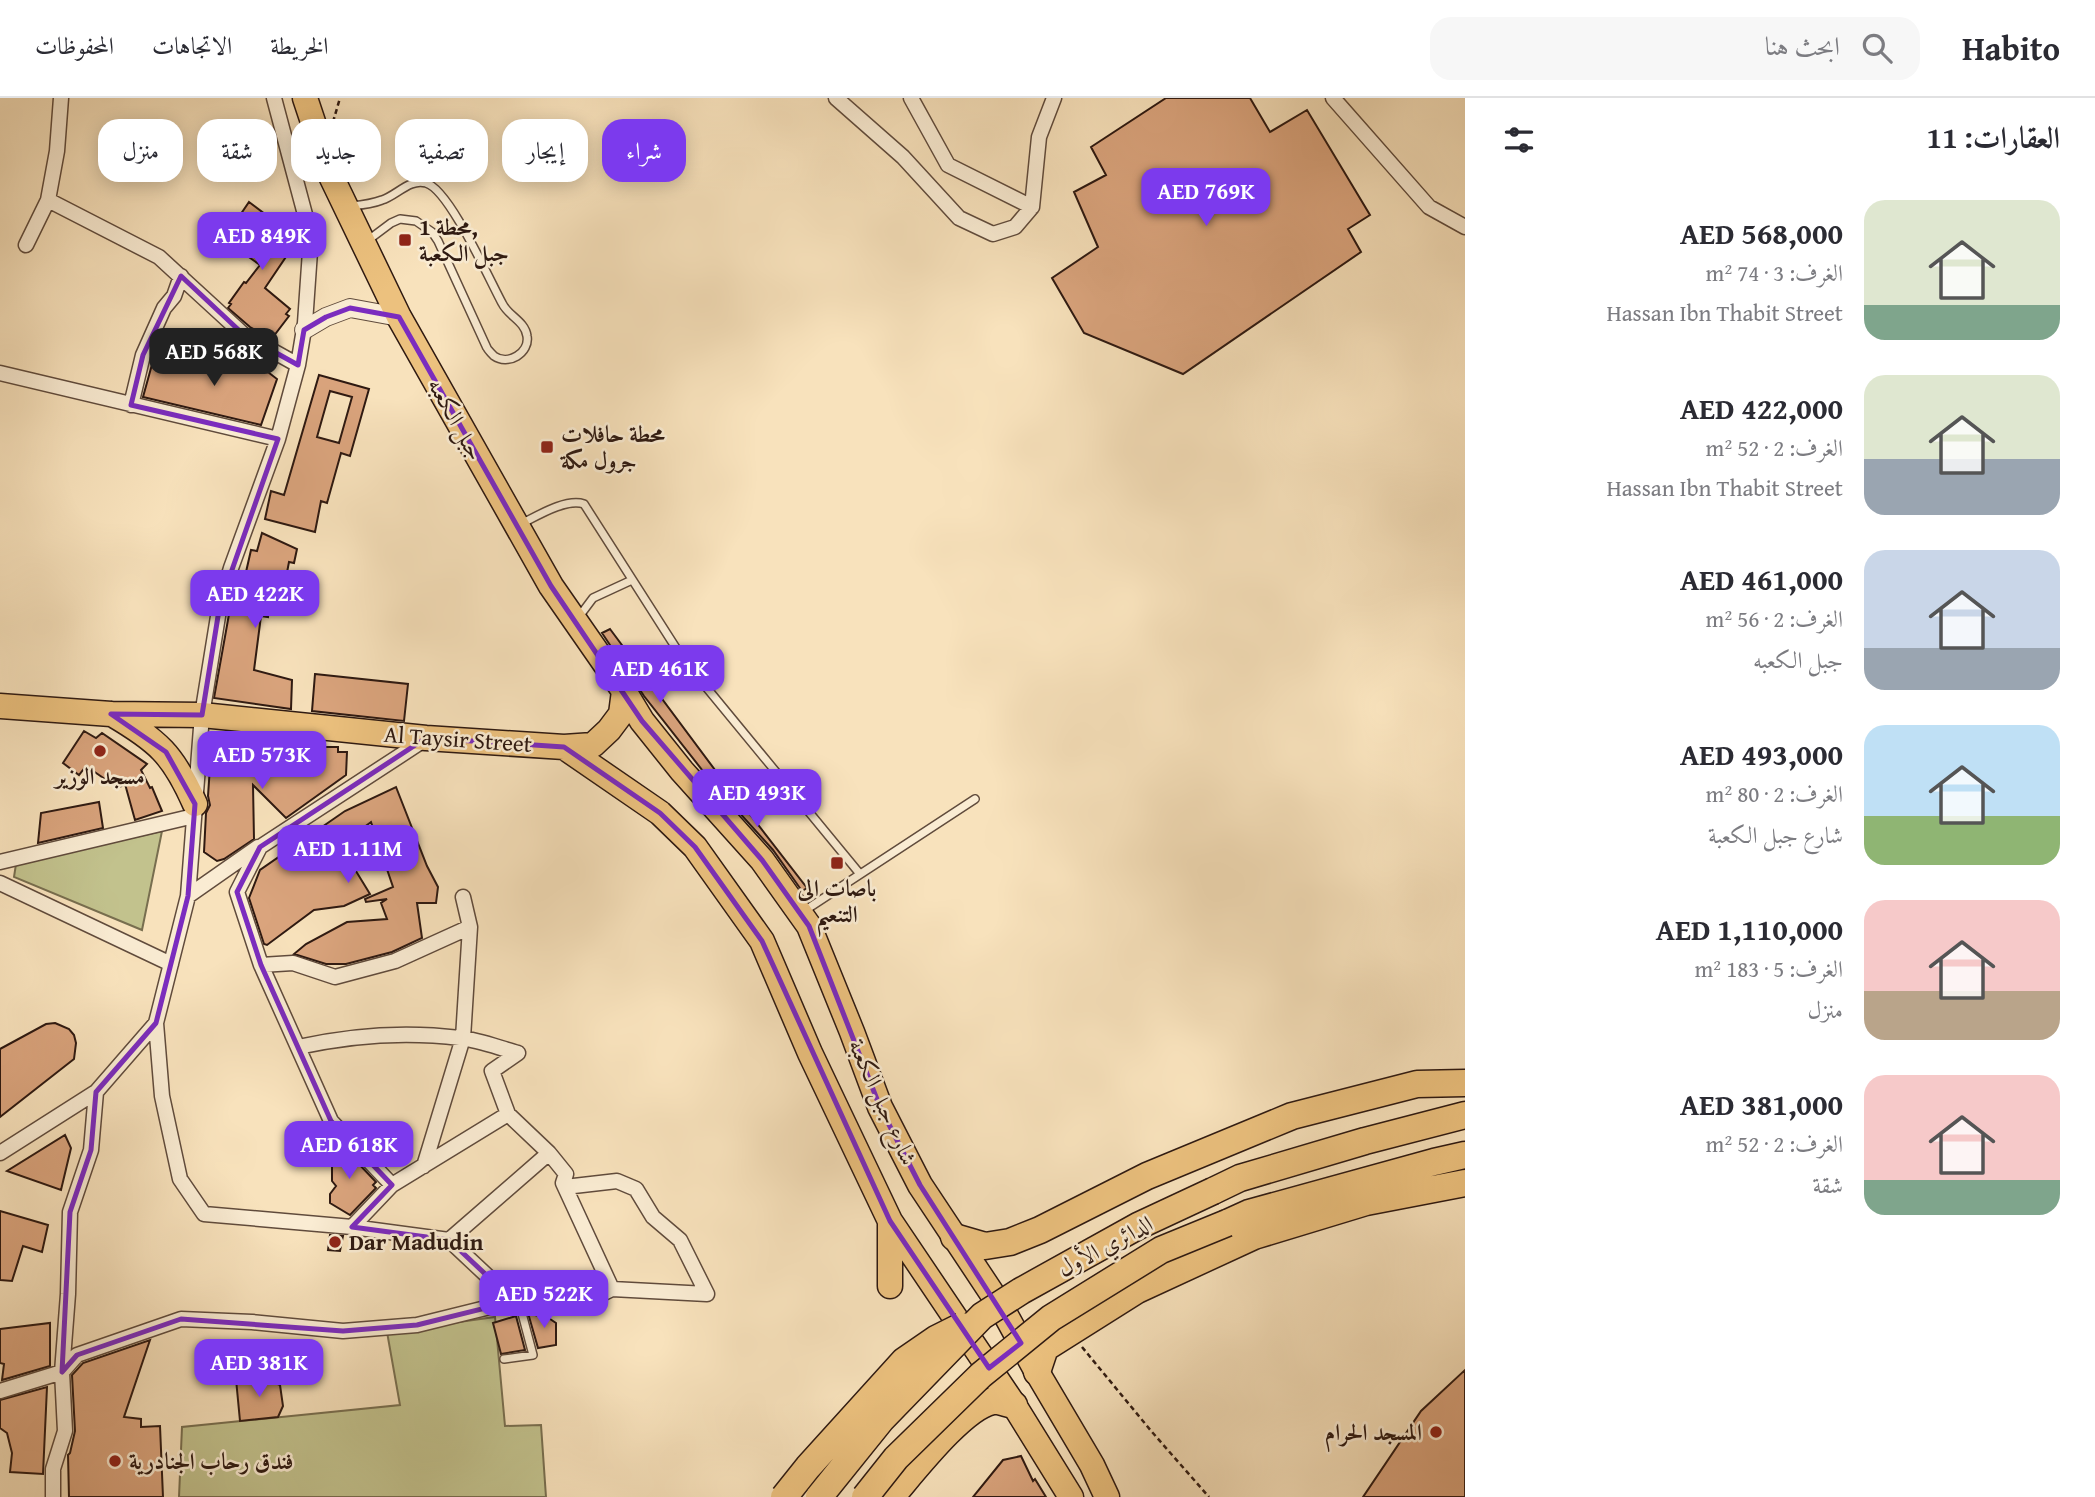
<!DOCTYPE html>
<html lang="ar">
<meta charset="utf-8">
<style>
:root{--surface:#fff;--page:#f7f7f7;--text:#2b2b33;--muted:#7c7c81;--line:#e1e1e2;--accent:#7c3aed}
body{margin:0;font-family:"Gentium Book Plus",Amiri,serif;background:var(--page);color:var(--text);direction:rtl;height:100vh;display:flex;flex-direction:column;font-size:26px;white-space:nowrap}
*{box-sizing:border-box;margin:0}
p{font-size:23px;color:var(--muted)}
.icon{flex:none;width:38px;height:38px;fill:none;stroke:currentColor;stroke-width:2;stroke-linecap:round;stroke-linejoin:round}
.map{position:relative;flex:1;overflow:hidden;direction:ltr}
.details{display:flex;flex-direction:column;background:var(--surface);width:630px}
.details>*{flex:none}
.hud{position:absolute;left:21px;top:21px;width:665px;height:63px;direction:rtl;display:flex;gap:14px}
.price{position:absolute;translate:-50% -60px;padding:0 16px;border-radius:14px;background:var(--accent);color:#fff;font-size:23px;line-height:46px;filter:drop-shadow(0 2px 4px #0008)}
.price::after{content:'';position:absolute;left:50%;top:42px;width:21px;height:16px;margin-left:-10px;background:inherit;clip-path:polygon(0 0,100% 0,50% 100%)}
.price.on{background:#222;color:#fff}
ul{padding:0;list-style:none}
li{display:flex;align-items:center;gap:21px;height:175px;padding:0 35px}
li span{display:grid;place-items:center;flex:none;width:196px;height:140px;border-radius:21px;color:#555}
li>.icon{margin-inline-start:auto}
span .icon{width:84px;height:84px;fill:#fffc;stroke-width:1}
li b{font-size:30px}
h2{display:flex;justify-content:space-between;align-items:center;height:84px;padding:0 35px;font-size:30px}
.chip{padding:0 24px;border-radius:21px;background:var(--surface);box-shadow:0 4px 18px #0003;font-size:24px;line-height:63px}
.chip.on{background:var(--accent);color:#fff}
header{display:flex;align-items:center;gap:42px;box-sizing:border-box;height:98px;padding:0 35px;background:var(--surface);border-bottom:2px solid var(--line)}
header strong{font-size:33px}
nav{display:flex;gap:38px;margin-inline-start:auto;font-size:24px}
.search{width:490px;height:63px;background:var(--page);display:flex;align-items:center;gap:18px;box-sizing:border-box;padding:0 24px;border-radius:21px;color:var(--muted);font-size:26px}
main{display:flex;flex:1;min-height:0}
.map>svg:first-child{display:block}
</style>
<header>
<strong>Habito</strong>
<div class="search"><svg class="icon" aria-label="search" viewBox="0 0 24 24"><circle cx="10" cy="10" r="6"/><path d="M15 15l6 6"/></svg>ابحث هنا</div>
<nav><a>الخريطة</a><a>الاتجاهات</a><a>المحفوظات</a></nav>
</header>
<main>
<section class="details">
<h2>العقارات: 11<svg class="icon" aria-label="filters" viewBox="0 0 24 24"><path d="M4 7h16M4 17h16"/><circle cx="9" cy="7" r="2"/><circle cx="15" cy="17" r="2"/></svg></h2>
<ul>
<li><span style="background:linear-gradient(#dfe7d0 75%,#7fa58c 0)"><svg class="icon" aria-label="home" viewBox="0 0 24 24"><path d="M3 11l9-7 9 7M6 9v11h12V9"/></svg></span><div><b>AED 568,000</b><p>الغرف: 3 · 74 m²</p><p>Hassan Ibn Thabit Street</p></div></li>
<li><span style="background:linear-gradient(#dfe7d0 60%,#9aa5b1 0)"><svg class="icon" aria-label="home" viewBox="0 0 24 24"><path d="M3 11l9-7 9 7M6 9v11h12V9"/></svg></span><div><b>AED 422,000</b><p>الغرف: 2 · 52 m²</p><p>Hassan Ibn Thabit Street</p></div></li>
<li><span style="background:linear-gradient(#c9d6e8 70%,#9aa5b1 0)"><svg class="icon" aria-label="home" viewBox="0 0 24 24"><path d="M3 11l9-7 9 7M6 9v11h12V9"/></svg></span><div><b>AED 461,000</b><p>الغرف: 2 · 56 m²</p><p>جبل الكعبه</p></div></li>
<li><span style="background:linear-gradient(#bfe0f5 65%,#8fb573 0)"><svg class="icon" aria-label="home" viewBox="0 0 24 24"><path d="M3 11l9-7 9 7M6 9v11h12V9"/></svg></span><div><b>AED 493,000</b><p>الغرف: 2 · 80 m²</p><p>شارع جبل الكعبة</p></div></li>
<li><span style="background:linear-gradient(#f6c9c9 65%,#b9a48a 0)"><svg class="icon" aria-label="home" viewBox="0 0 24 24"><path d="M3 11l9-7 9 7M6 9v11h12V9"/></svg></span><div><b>AED 1,110,000</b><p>الغرف: 5 · 183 m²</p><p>منزل</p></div></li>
<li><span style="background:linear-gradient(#f6c9c9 75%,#7fa58c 0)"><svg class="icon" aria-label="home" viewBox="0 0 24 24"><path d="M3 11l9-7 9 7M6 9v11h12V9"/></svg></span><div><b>AED 381,000</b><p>الغرف: 2 · 52 m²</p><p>شقة</p></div></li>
</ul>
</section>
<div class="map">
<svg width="1465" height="1399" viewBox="0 0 1465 1399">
<rect width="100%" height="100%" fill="#f8e2bc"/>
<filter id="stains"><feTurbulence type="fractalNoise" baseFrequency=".00286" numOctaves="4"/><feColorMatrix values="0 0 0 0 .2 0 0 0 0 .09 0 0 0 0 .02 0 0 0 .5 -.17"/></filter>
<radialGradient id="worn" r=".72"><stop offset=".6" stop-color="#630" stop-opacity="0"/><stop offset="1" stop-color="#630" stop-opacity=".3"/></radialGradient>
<path fill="#c2c28d" stroke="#786e4f" stroke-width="2" d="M162 733 142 832 14 779 16 766Z
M495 1219 505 1328 541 1327 546 1399H179L182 1329 400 1307 387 1234Z"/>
<path fill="#daa47d" stroke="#2e1911" stroke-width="2" fill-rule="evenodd" d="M1166 0H1250L1270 34 1307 12 1370 117 1348 131 1361 154 1183 276 1084 235 1052 180 1098 149 1074 94 1106 77 1091 49Z
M264 29 266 37 269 36 275 61 272 62 274 71 260 75 259 70 246 74 243 63 233 65 228 46 235 44 232 33 248 31 249 33Z
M249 104 298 141 265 190 290 211 286 216 289 218 273 239 270 236 268 239 250 229 228 210 231 206 229 205 244 184 246 185 260 167 246 157 254 146 232 129Z
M156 252 165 253 163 260 179 264 175 272 205 275 206 271 222 275 227 254H242L277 281 261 327 143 299Z
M319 277 369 291 350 358 341 355 327 405 321 403 315 434 265 421 271 393 284 397ZM330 293 352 299 339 345 317 339Z
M262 435 297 451 294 465 289 464 280 511 269 508 268 519 261 518 254 572 292 582 291 611 214 600 231 505H239L251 452 257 453Z
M610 531 718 676 710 682 644 598 602 535Z
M315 576 408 586 404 623 312 613Z
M84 633 96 640 102 635 147 666 141 672 150 690 152 689 162 713 135 722 125 686 118 690 86 668 79 677 63 665Z
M308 649H338V654H347L346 677 286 720 253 687 254 741 224 761 217 763 204 754 206 715 210 707 208 698 211 654 264 657V651L288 650 287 662 306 664Z
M725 684 807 790 802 793 773 752 717 690Z
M396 689 427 768 438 789 436 805H417L422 840 392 854 346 866H326L294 856 306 846 347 824 387 821 381 805 387 801 366 804 365 801 393 789 371 724 340 747 370 796 344 808 314 812 267 847 264 846 249 800 260 772 345 713Z
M99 704 103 730 38 745 41 715Z
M55 925 69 931 74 937 76 945 74 961 0 1019V951L46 926Z
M65 1037 71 1050 61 1092 7 1073Z
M338 1044 376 1084 373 1087 376 1090 350 1117 330 1105V1096L336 1088 332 1083V1048Z
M0 1113 48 1127 42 1154 23 1148 12 1183 0 1182Z
M330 1137 343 1138 340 1153 328 1152Z
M544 1213H549L550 1221 556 1225V1247L538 1250 528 1215 538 1218Z
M516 1218 525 1252 501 1256 493 1225Z
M50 1225V1268L2 1282 4 1266 0 1265V1231Z
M150 1242 124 1319 141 1321V1329L160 1328 163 1399H69L68 1357 70 1355 75 1333 72 1277 83 1265Z
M1465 1272V1399H1363L1421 1313Z
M236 1281H266L280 1287 283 1308 278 1319 240 1323Z
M47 1289 43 1376 10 1374 12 1355 7 1335 0 1330V1302Z
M1021 1358 1033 1383 1035 1381 1046 1399H973L1003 1362Z"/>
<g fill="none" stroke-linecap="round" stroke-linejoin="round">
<defs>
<path id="service" d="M351 108C362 107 372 106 382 102 396 98 410 80 426 85 449 91 489 181 502 205 508 218 525 223 527 238 530 255 508 268 494 258 494 258 487 251 487 250L438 143 432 134 416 123 400 121 391 125 367 143
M521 426C537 418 566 400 584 406L683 561 860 776
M578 520 593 500 632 482
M804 813 975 701
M504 1261 533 1257 519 1204"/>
<path id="minor" d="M836 0 903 59 959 120 993 136 1015 129 1032 109 1039 39 1054 0
M911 0 948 67 1032 109
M1333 0 1429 109 1465 129
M48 102 159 159 244 237 298 267
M26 147 48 102 57 53 61 0
M0 275 278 341
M131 307 143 257 164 210 174 198 181 178
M424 642 260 749 237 794 261 867 293 865 335 879 395 863 470 829
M0 764 194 718
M0 785 171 866
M188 798 258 749
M261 867 331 1023 392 1087 352 1129
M156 925 162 998 180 1081 204 1116 352 1129 449 1142 514 1203
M298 949C352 937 405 933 460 940 480 942 499 950 518 955
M508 1016 492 973 518 955
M0 1055 96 994 156 925 188 798 202 617 220 506 231 470 278 341 298 267 305 225 311 139 274 0
M424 1068 463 940 470 829 463 799
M392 1087 508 1016 549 1055
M565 1089 617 1083 636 1091 653 1119 680 1142 707 1196
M449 1142 549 1055 566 1076 563 1085 612 1191
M0 1293 62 1274 77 1257 181 1221 252 1224 343 1233 417 1227 514 1203 562 1204 600 1197 612 1191 707 1196
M53 1399V1371L65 1333 62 1274 68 1196 70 1114 91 1052 96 994"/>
<path id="tertiary" d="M304 232 326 219 350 210 399 219"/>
<path id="trunk" d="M305 0 331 78 399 219 551 488 624 593 642 623 682 673 762 762 809 828 852 934 880 1009 920 1087 1003 1212 1037 1274 1092 1367 1107 1399
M0 608 111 616 202 617 426 640 564 649 593 647 609 632 621 616 624 593
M112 616C158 643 173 656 195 706
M564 649 660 715 695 749 762 843 810 955 890 1123 1014 1307 1071 1399
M890 1123V1188"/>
<path id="motorway" d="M1213 1093 1240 1080 1365 1043 1465 1017
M1227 1125 1249 1115 1434 1064 1465 1057
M954 1139 985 1148 1010 1144 1040 1132 1147 1078 1292 1018 1417 986 1465 985
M1037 1274 1045 1250 1137 1192 1254 1138 1366 1104 1465 1085
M891 1399C912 1375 962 1309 993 1303 999 1302 1007 1306 1014 1307"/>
</defs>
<use href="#service" stroke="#604b3c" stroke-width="10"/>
<use href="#minor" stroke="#604b3c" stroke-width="17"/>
<use href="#tertiary" stroke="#604b3c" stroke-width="20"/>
<use href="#trunk" stroke="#2e1911" stroke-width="27"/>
<use href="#motorway" stroke="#2e1911" stroke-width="29"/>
<path stroke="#2e1911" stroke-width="2.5" stroke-dasharray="5 3.5" stroke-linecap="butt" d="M333 24 340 0
M1082 1249 1152 1334 1209 1399"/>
<use href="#service" stroke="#faecd3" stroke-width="7"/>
<use href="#minor" stroke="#faecd3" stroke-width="14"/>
<use href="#tertiary" stroke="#faecd3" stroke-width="18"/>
<use href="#trunk" stroke="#ecc17e" stroke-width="24"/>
<use href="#motorway" stroke="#ecc17e" stroke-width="26"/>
<defs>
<path id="motorway-bridge" d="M784 1399 808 1369 904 1263 936 1241 962 1228
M819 1399 881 1322 982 1218 1021 1193 1138 1128 1213 1093
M865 1399 896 1360 981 1277 1051 1220 1161 1152 1227 1125"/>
</defs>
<use href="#motorway-bridge" stroke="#2e1911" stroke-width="29" stroke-linecap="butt"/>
<use href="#motorway-bridge" stroke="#ecc17e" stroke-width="26"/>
</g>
<path fill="none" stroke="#7b2cbf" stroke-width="5" stroke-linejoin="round" d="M181 178 244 237 298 267 304 232 326 219 350 210 399 219 551 488 642 623 762 762 809 828 880 1009 920 1087 1021 1245 989 1270 890 1123 762 843 695 749 660 715 564 649 426 640 260 749 237 794 261 867 331 1023 392 1087 352 1129 449 1142 514 1203 417 1227 343 1233 181 1221 77 1257 62 1274 70 1114 91 1052 96 994 156 925 188 798 195 706 166 654 111 616 202 617 220 506 278 341 131 307 143 257Z"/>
<g fill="#8f2418" stroke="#faecd3" stroke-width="2.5">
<rect x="398" y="135" width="14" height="14" rx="3.5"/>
<rect x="540" y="342" width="14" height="14" rx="3.5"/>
<circle cx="100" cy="653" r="7"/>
<rect x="830" y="758" width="14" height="14" rx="3.5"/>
<circle cx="335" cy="1144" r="7"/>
<circle cx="1436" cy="1334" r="7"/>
<circle cx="115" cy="1363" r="7"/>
</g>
<g text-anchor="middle" stroke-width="5" stroke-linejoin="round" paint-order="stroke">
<g font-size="23" font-weight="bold" fill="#2e1911" stroke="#faecd3" text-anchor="start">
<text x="419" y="137">محطة 1,<tspan x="419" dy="26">جبل الكعبة</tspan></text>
<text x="561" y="344">محطة حافلات<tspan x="561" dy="26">جرول مكة</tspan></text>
<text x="100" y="686" text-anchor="middle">مسجد الوزير</text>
<text x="837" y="798" text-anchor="middle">باصات الى<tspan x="837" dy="26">التنعيم</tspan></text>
<text x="349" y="1152">Dar Madudin</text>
<text x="1422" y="1342" text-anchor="end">المسجد الحرام</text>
<text x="129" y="1371">فندق رحاب الجنادرية</text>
</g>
<g font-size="23" fill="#2e1911" stroke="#faecd3">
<text transform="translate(456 321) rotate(61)" y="8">جبل الكعبه</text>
<text transform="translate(458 641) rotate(4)" y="8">Al Taysir Street</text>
<text transform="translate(883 1004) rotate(66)" y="8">شارع جبل الكعبة</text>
<text transform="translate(1105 1148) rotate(-28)" y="8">الدائري الأول</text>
</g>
</g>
<rect width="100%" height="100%" filter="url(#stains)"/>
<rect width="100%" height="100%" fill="url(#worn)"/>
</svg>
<b class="price" style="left:1206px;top:130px">AED 769K</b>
<b class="price" style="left:262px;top:174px">AED 849K</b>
<b class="price on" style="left:214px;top:290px">AED 568K</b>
<b class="price" style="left:255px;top:532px">AED 422K</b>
<b class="price" style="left:660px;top:607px">AED 461K</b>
<b class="price" style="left:262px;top:693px">AED 573K</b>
<b class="price" style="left:757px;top:731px">AED 493K</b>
<b class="price" style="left:348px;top:787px">AED 1.11M</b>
<b class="price" style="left:349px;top:1083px">AED 618K</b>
<b class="price" style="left:544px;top:1232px">AED 522K</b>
<b class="price" style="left:259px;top:1301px">AED 381K</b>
<div class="hud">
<a class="chip on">شراء</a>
<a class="chip">إيجار</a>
<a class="chip">تصفية</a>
<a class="chip">جديد</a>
<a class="chip">شقة</a>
<a class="chip">منزل</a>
</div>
</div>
</main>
